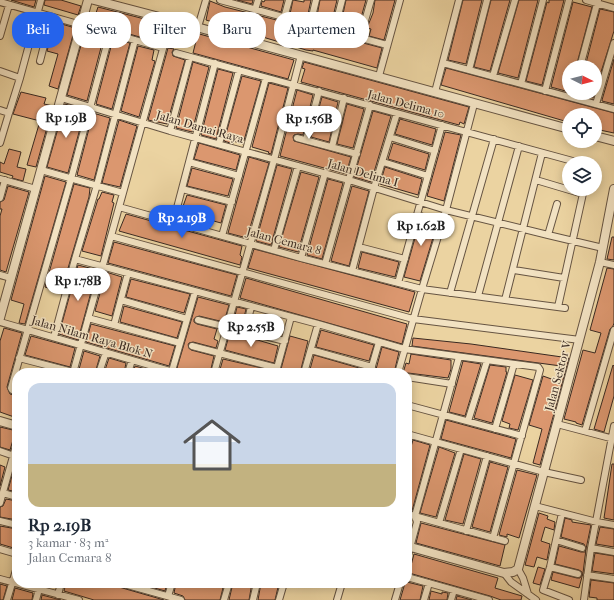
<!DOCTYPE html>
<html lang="id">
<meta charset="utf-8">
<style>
:root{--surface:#fff;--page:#f2f2f3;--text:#1f2937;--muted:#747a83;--line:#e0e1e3;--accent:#2563eb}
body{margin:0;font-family:"IM FELL French Canon",serif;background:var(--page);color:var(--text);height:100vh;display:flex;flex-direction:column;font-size:15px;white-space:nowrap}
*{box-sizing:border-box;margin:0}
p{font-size:13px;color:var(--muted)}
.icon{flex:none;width:22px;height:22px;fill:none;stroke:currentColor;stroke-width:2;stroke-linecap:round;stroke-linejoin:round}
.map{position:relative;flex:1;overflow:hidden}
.drawer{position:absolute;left:12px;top:368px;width:400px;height:220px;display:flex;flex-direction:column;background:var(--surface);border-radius:16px;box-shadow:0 2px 10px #0003}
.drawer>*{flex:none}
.banner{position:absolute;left:12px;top:12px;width:400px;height:36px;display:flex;gap:8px}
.needle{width:26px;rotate:96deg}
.fabs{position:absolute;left:562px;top:60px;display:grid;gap:8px}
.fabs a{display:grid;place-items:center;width:40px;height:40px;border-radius:50%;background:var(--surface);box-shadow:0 2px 10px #0003;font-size:20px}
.price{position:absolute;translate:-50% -34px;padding:0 9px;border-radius:14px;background:#fff;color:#222;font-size:13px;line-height:26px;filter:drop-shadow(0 1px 2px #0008)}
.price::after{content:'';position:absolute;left:50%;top:24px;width:12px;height:9px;margin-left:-6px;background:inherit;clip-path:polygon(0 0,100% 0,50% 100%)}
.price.current{background:var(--accent);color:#fff}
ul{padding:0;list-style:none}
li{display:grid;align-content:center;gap:8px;height:212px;padding:0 16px}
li+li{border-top:1px solid var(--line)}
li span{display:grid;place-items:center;height:124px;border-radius:12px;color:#555}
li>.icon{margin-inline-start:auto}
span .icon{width:72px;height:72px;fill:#fffc;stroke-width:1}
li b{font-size:17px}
.chip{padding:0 14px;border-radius:16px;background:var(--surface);box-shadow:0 2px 10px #0003;font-size:14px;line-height:36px}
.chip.current{background:var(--accent);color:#fff}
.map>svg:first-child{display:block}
</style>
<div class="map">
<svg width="614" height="600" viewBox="0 0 614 600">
<rect width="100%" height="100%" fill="#ebd3a1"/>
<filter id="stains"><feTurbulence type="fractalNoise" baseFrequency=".005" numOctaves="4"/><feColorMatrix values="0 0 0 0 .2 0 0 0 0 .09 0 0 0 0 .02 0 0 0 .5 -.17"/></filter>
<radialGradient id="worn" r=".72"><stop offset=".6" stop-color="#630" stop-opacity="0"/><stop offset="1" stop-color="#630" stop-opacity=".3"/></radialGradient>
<path fill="#db976f" stroke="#3a2a22" d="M11 0H36L34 7Z
M45 0H61L81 6 78 15 44 5Z
M237 0H253L252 4Z
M265 0H284L281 12 261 6 262 1 264 2Z
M293 0 304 2V0H311L307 19 290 14Z
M320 0H337L331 25 316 21Z
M346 0H366L357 32 340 28Z
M375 0H395L384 40 369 36 371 29 367 28 373 13Z
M463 0H482L466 64 448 60Z
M491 0H510L490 71 474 67Z
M519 0H538L518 78 498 73Z
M549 0H564L542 85 526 81 547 2 549 3Z
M210 1 225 7 304 27 303 29 309 31 319 33V31L324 33 323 34 332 37 336 38 337 36 382 48 377 68 313 50V51L306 50 206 20Z
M573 2 592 7 576 67H569V92L551 87Z
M98 7 160 23 157 33H159L157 42 91 23 93 16H95Z
M600 9 614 12V31L595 91V67H585Z
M55 22 75 28 58 89 49 86 58 54 47 51Z
M174 27 294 60 288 79 193 53 196 41 172 34Z
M85 31 104 36 87 101 67 95Z
M113 39 130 43 112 109 96 104Z
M138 46 154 50 152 60 155 61 139 117 121 111Z
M168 48 174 49 172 52 173 56 185 60 167 124 148 120Z
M614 59V104L602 101V100Z
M193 62 209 67 192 132 176 128Z
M304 62 469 107 464 124 460 122 459 125 301 82 305 69 302 68Z
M446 68 614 113V133L595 129V115H569V122H568L441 85Z
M218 69 233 73 216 139 201 135Z
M242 76 261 81 243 144 233 141V144L224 141Z
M269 83 288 88 271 154 268 153 269 152 252 147Z
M297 90 313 95 303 135 298 134 294 135 293 137 294 141 351 157 346 174 280 156Z
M21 92 46 98 44 104 53 106 36 167 27 165 40 121 13 114Z
M572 93H595L593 98Z
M322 97 338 102 329 142 311 137Z
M65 104 85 110 68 173 47 167Z
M347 104 364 109 353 148 337 144Z
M373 111 391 116 371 182 354 177Z
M93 113 110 118 94 180 77 175Z
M400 119 436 129 432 145 395 134Z
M119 120 137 126 120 187 102 183Z
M445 132 461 135 444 201 427 196Z
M199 143 240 155 236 170 194 159Z
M393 143 429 154 425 170 388 159Z
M9 149 21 152 17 167 26 169 23 181 12 178 13 176 0 172V162L4 164Z
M249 157 269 163 247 238 228 233Z
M277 165 292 169 271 245 256 241Z
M385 167 422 179 418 195 380 184Z
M192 168 233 179 228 196 187 186Z
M301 172 319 177 298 252 279 247Z
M45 176 66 182 25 324 19 323 24 304 11 300Z
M328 179 343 183 322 259 307 255Z
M74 184 90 188 89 197 61 292 45 287Z
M8 186 29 192 6 272 0 270V216L2 209H0V202L4 200Z
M352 186 369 191 349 266 331 261Z
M102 192 114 195 112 202 114 203 101 256 82 251 98 199H99Z
M187 195 226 205 221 223 181 212Z
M422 213 439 218 420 281 404 277Z
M126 214 242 246 240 255 242 257 240 265 119 231Z
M612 237H614V260L607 259Z
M114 242 237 275 231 296 108 263Z
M254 249 415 292 409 312 248 268Z
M362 252 399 262 395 277 358 268Z
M78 265 97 270 78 340 59 334Z
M607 268 614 269V323L613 326 610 329 582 425 576 423V422L564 419 583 350 595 353 601 333 590 330Z
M106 272 122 277 112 316 95 311Z
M246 278 407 324 402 344 240 298Z
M131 279 190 294 184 313 126 297Z
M198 297 229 305 224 322 199 316 194 319V322L197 324 217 329 214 339 218 341 216 348 193 342 189 343 188 345 191 350 214 356 210 373H181L180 370 177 368Z
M124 306 182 322 177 338 120 322Z
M237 307 246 309 242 326 233 324Z
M91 324 175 346 169 366 86 342Z
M4 328 22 333 7 387 10 394 17 396V418L0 412V341Z
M321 330 374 345 369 361 316 347Z
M230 332 278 346 274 363 225 350Z
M31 336 75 348 70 367 25 355Z
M290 336 308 341 300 373H219L223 359 279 372 281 369Z
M413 338 471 344 569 358 540 465 533 463 542 429 529 425 543 376 557 381 561 366 412 346Z
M382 347 399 352 394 373H375Z
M84 351 100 356 95 373H78Z
M411 354 451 360V369L448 378 408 373H403L406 363 409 364Z
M314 355 366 370V373H309Z
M109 358 126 363 124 373H104Z
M463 361 481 364 465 416 449 412Z
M490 365 506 367V372H507L492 423 474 418Z
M613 365 614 366V396L604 432 594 429Z
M135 366 161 373H133Z
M515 375 533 380 518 430 509 428 510 424 502 421Z
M446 420 516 439 511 458 441 439Z
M0 427 17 431V438L13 440 10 450 0 447Z
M413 440 430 445 412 511 407 510V460Z
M439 447 455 453 436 517 420 513Z
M464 454 481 459 463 524 445 520Z
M16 461H17V492L8 490Z
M490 462 508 467 490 532 472 527Z
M612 464H614V520L604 518Z
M0 465 5 467 0 486Z
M517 470 537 475 519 538 507 534V537L499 535Z
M6 499 17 501V520L0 517V507L3 506Z
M539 513 548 516 547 519 555 522 554 530 545 527 541 541 550 544 547 560 537 557 534 567 525 565Z
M565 518 572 520V522L591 525 586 549 584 544 561 537Z
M421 523 505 545 500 566 416 543Z
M0 526 17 529V549L0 544Z
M600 527 614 529V547L596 544Z
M559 546 581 552H585L586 549 583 573 579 588 551 580 553 572 577 578H580L582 575V572L579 570 555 564Z
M595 553 614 556V574L592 571Z
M414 554 498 578 495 588 522 596 521 600H501L490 596 409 573Z
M538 567 545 569 540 585 533 583Z
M591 580 614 583V600H597V598L589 597Z
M407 582 423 586 420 600H400L405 583H407Z
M66 583H106L114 585 116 583 119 587 164 600H94L64 591Z
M137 583H167L165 591Z
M176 583H208L223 588 220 600H185L183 596 174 593Z
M233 583H252L249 600H229Z
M261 583H279L275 600H258Z
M0 584 7 586 3 600H0Z
M15 588 33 593 32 600H12Z
M431 591 442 594V592L448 593 447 600H429Z
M42 595 57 599 61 600H41Z
M457 596 472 600H456Z"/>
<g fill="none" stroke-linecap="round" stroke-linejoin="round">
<defs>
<path id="minor" d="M220 0 387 45
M586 0 614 8
M0 2 163 48
M255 10 258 0
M284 18 289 0
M310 25 316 0
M198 27 206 0
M334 31 342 0
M0 36 9 5
M360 38 371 0
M176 53 580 163
M40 61 51 18
M443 63 614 109
M580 67 598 0
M469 70 487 0
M0 71 20 78
M379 76 400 0
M493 76 515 0
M521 84 543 0
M545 91 569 0
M435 92 459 0
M61 98 170 131 349 180 446 210 548 235 603 248
M596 104 614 43
M0 110 9 113 20 78 41 0
M170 131 190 57
M390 137 435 151
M297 138 357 154
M306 140 319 91
M0 143 9 113
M219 144 239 70
M332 147 344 98
M189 162 239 176
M383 162 428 176
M41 170 123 193
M0 179 36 189
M536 180 583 194
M182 189 232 202
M0 198 5 180
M119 207 301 258 422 289 565 308
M173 223 215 63
M548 235 557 204
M111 236 413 319 580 340
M222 236 266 78
M359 247 405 259
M274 250 298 166
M301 258 325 173
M75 259 318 324 404 349 538 367 540 370 493 538
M600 262 614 265
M325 264 370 105
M514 270 564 278
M352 271 374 188 397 113
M0 275 11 278
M398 283 442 125
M450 293 494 139
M478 296 519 146
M121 300 187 319
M505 300 542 153
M558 307 584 189
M88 318 180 343
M198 320 285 341
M0 322 177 373
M114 325 128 273
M245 332 251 307
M54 337 75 259 97 185 135 40
M192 346 277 368 291 317
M311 350 372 367
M19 358 73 372
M172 371 195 292
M73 373 171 20
M99 373 106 352
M128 373 132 360
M214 373 274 160 301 55
M304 373 318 324
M370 373 379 342
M398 373 422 289 446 210 474 104
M407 377 452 384
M17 392 12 390 11 388 71 179 110 33
M407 405 522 436
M468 421 487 361
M557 424 614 439
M495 429 514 364
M585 431 614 330
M407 434 544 472 581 480
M407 445 410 435
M0 451 17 457
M3 493 17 497
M0 503 17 442
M535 506 597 522 614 525
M562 513 550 567 543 590 569 600
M407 514 505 541
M0 521 17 525
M439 523 461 449
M466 531 487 456
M556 540 582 548
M591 548 614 552
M0 549 17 554
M407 559 417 522 415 516 459 357
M550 567 578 574
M518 569 523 578 528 594
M504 573 511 582 536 600
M587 575 614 579
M407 577 489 600
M0 579 79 600
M120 583 181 600
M220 583 228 585
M58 595 61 583
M168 596 172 583
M7 600 17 567
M36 600 39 589
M224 600 229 583
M253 600 257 583
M279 600 284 583
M337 600 342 583
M395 600 400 583
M424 600 429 583
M451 600 454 590
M584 600 591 548 614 426"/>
<path id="tertiary" d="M94 0 171 20 569 129
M595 136 614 141
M0 318 88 0
M0 421 17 426
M407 546 504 573 513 572 518 569 600 262 614 189"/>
</defs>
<use href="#minor" stroke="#665442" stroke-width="8"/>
<use href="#tertiary" stroke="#665442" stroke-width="10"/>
<use href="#minor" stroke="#f2e2c2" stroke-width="6"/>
<use href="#tertiary" stroke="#f2e2c2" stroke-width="8"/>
</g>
<g text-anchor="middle" stroke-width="3" stroke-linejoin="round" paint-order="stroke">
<g font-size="12" fill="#3a2a22" stroke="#f2e2c2">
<text transform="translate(406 104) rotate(15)" y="4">Jalan Delima 10</text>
<text transform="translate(200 127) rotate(16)" y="4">Jalan Damai Raya</text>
<text transform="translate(363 173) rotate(16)" y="4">Jalan Delima I</text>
<text transform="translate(284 241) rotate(15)" y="4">Jalan Cemara 8</text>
<text transform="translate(92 337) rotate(16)" y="4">Jalan Nilam Raya Blok N</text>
<text transform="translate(558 376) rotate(-75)" y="4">Jalan Sektor V</text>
</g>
</g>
<rect width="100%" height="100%" filter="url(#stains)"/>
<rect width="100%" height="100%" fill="url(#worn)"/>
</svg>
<div class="fabs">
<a><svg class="needle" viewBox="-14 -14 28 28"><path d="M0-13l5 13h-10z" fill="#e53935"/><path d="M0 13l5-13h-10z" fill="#747a83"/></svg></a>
<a><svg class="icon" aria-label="locate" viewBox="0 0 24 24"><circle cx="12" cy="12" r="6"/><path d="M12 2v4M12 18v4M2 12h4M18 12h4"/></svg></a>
<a><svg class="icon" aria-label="layers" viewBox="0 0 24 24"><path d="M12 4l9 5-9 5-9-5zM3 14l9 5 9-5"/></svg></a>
</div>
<b class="price" style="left:66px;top:139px">Rp 1.9B</b>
<b class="price" style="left:309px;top:140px">Rp 1.56B</b>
<b class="price current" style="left:182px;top:239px">Rp 2.19B</b>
<b class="price" style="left:421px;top:247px">Rp 1.62B</b>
<b class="price" style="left:78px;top:302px">Rp 1.78B</b>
<b class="price" style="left:251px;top:348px">Rp 2.55B</b>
<div class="banner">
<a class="chip current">Beli</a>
<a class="chip">Sewa</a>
<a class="chip">Filter</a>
<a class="chip">Baru</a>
<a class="chip">Apartemen</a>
</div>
<section class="drawer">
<ul>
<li><span style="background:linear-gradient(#c9d6e8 65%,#c2b280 0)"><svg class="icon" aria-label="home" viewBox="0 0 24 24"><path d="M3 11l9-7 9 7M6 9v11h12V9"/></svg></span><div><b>Rp 2.19B</b><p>3 kamar · 83 m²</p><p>Jalan Cemara 8</p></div></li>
</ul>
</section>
</div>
